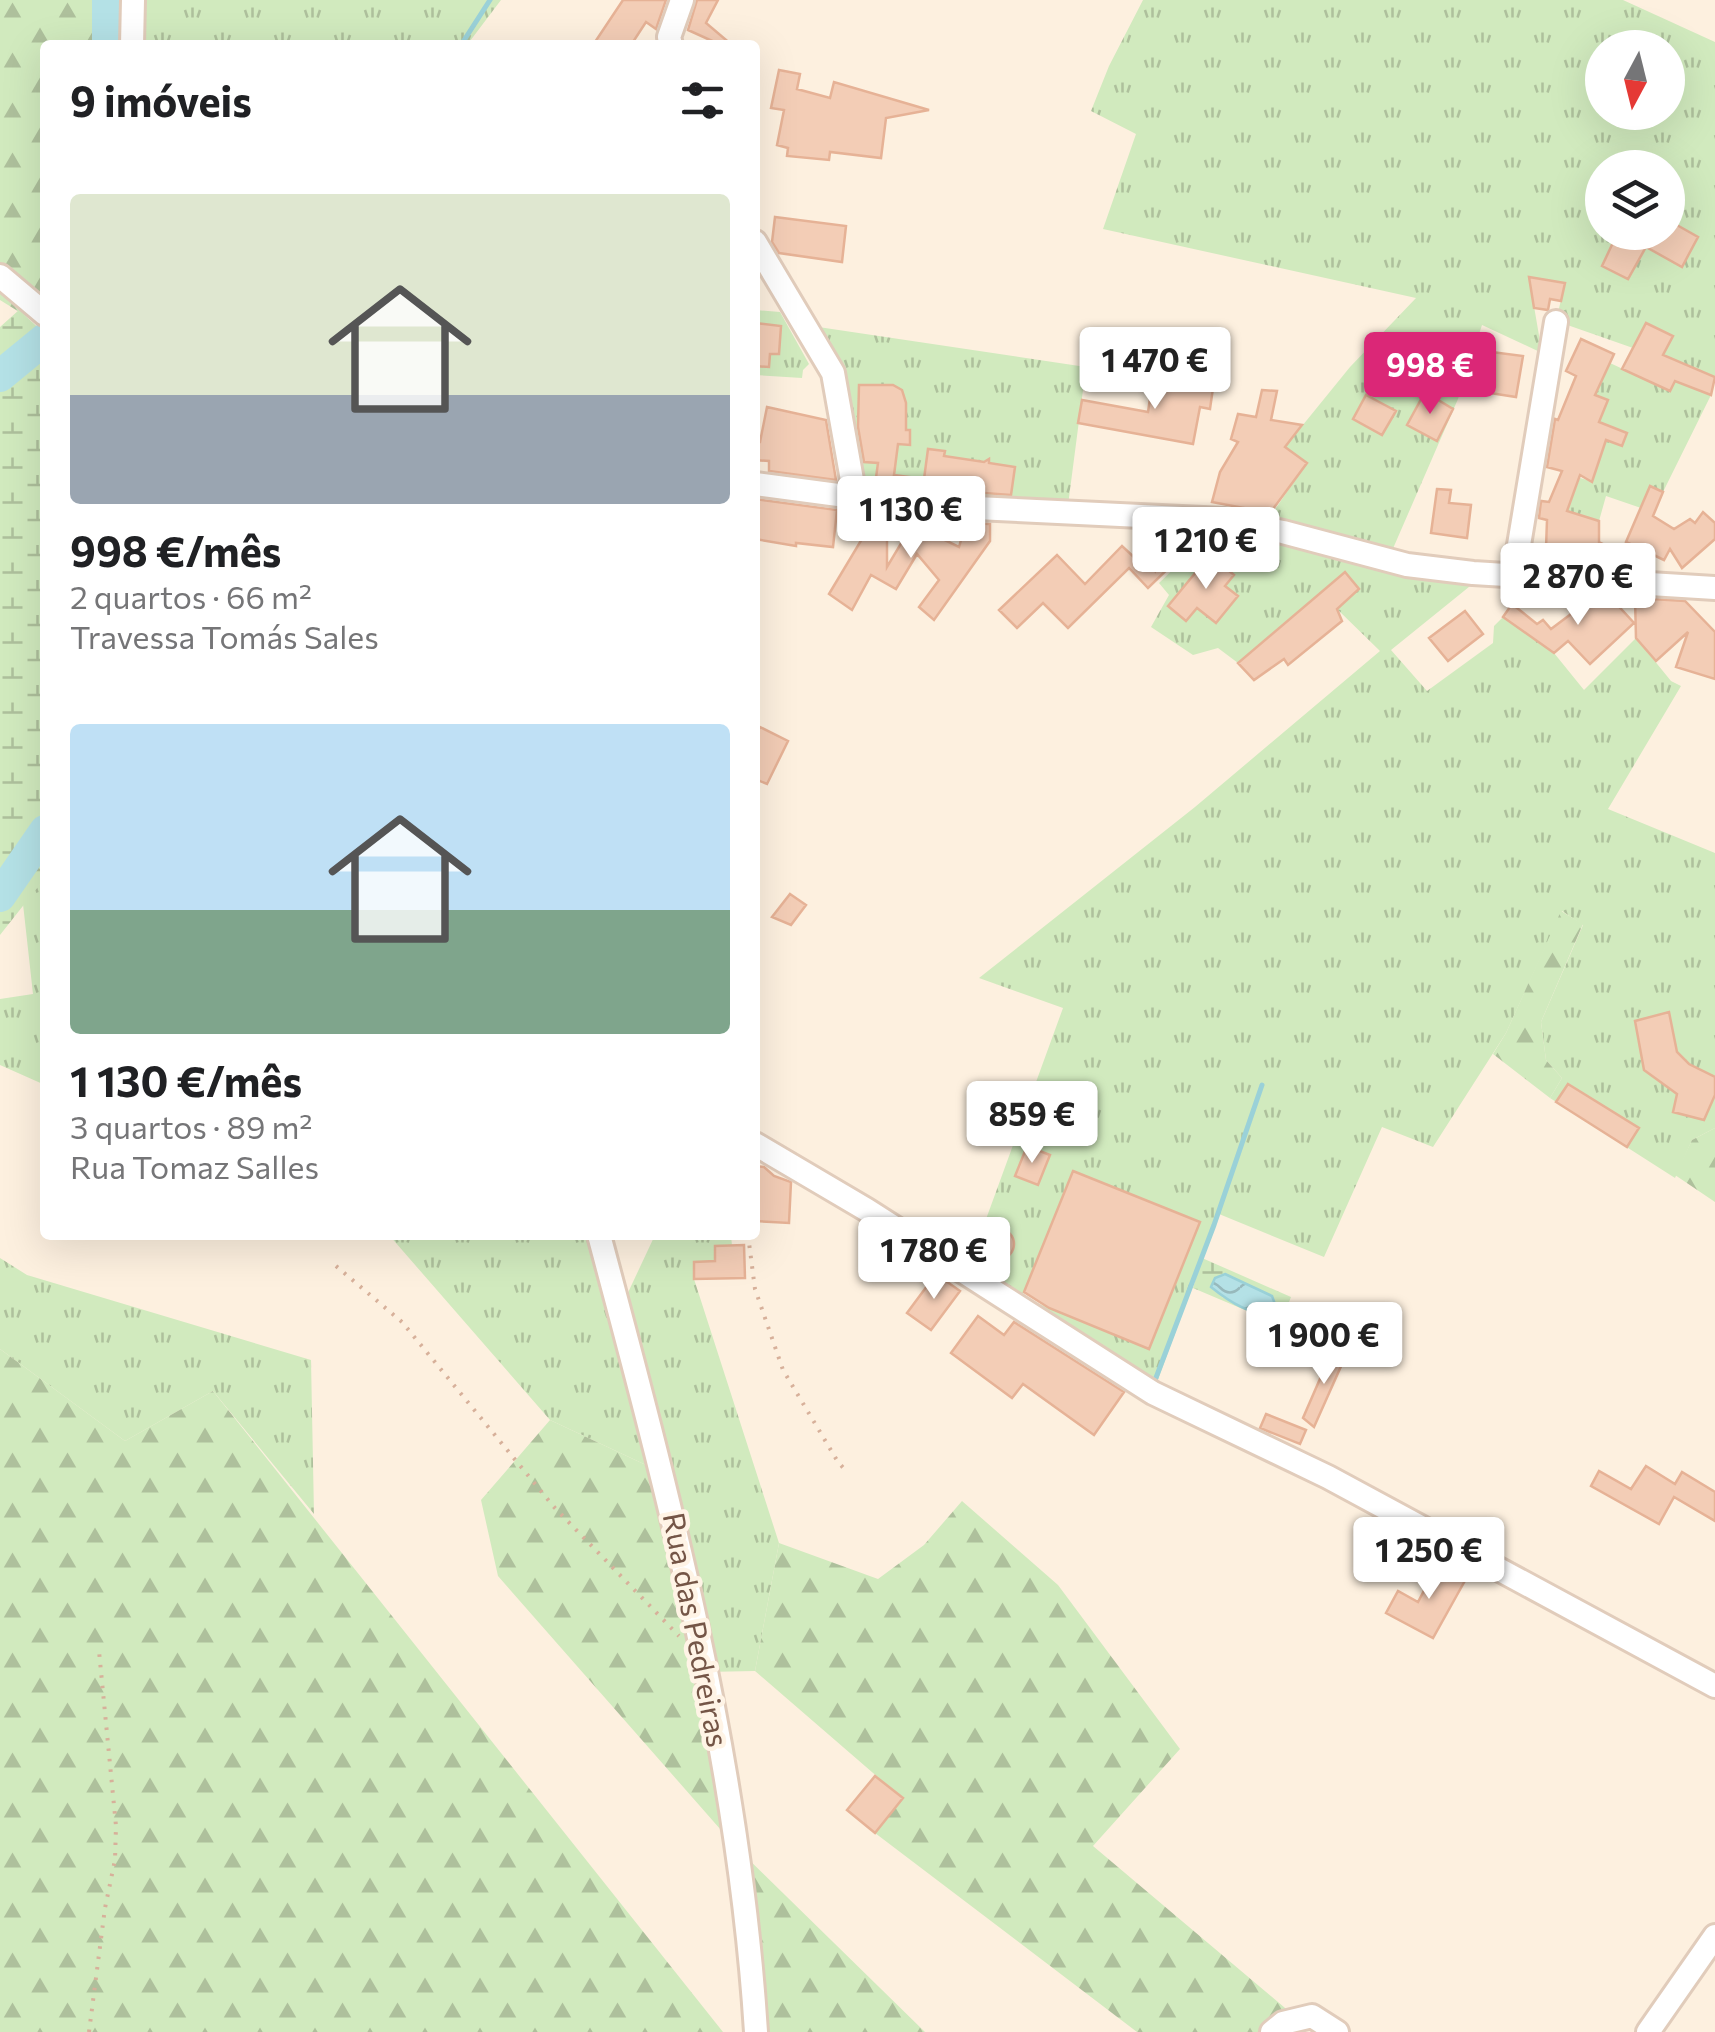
<!DOCTYPE html>
<html lang="pt">
<meta charset="utf-8">
<style>
:root{--surface:#fff;--page:#f6f6f6;--text:#202124;--muted:#757577;--accent:#db2777}
body{margin:0;font-family:Commissioner,sans-serif;background:var(--page);color:var(--text);height:100vh;display:flex;flex-direction:column;font-size:38px;white-space:nowrap}
*{box-sizing:border-box;margin:0}
p{font-size:32px;color:var(--muted)}
.icon{flex:none;width:55px;height:55px;fill:none;stroke:currentColor;stroke-width:2;stroke-linecap:round;stroke-linejoin:round}
.map{position:relative;flex:1;overflow:hidden}
.panel{position:absolute;left:40px;top:40px;width:720px;height:1200px;display:flex;flex-direction:column;background:var(--surface);border-radius:10px;box-shadow:0 10px 40px #0002}
.panel>*{flex:none}
.needle{width:65px;rotate:187deg}
.fabs{position:absolute;left:1585px;top:30px;display:grid;gap:20px}
.fabs a{display:grid;place-items:center;width:100px;height:100px;border-radius:50%;background:var(--surface);box-shadow:0 10px 40px #0002;font-size:50px}
.price{position:absolute;translate:-50% -85px;padding:0 22px;border-radius:10px;background:#fff;color:#222;font-size:32px;line-height:65px;filter:drop-shadow(0 2px 5px #0008)}
.price::after{content:'';position:absolute;left:50%;top:60px;width:30px;height:22px;margin-left:-15px;background:inherit;clip-path:polygon(0 0,100% 0,50% 100%)}
.price.on{background:var(--accent);color:#fff}
ul{padding:0;list-style:none}
li{display:grid;align-content:center;gap:20px;height:530px;padding:0 30px}
li span{display:grid;place-items:center;height:310px;border-radius:10px;color:#555}
li>.icon{margin-inline-start:auto}
span .icon{width:180px;height:180px;fill:#fffc;stroke-width:1}
li b{font-size:42px}
h2{display:flex;justify-content:space-between;align-items:center;height:120px;padding:0 30px;font-size:42px}
.map>svg:first-child{display:block}
</style>
<div class="map">
<svg width="1715" height="2032" viewBox="0 0 1715 2032">
<defs>
<pattern id="grass-tufts" width="24" height="20" patternUnits="userSpaceOnUse" patternTransform="scale(2.5)"><rect width="24" height="20" fill="#d1eabe"/><path d="M3 7l-1-3M5 7V3M7 7l1-3M15 17l-1-3M17 17v-4M19 17l1-3" fill="none" stroke="#aec09c"/></pattern>
<pattern id="forest-firs" width="22" height="20" patternUnits="userSpaceOnUse" patternTransform="scale(2.5)"><rect width="22" height="20" fill="#d1eabe"/><path d="M5 1l3.5 6h-7zM16 11l3.5 6h-7z" fill="#aec09c"/></pattern>
<pattern id="wetland-marsh" width="20" height="14" patternUnits="userSpaceOnUse" patternTransform="scale(2.5)"><rect width="20" height="14" fill="#d1eabe"/><path d="M1 5h8M5 5V1M11 12h8M15 12V8" fill="none" stroke="#aec09c"/></pattern>
<pattern id="water-waves" width="16" height="10" patternUnits="userSpaceOnUse" patternTransform="scale(2.5)"><rect width="16" height="10" fill="#b4e1e6"/><path d="M0 5q4-4 8 0t8 0" fill="none" stroke="#97b9bc"/></pattern>
</defs>
<rect width="100%" height="100%" fill="#fdf0df"/>
<path fill="url(#grass-tufts)" fill-rule="evenodd" d="M133 0H501L467 45H130Z
M1143 0H1623L1715 42V377L1663 355 1673 336 1646 323 1633 348 1556 321 1565 283 1529 277 1542 353 1482 325 1458 399 1388 560 1485 574 1391 650 1427 691 1493 643 1494 626 1503 617 1554 653 1584 690 1636 638 1671 681 1681 686 1608 809 1715 853V1128L1692 1140 1675 1178 1550 1098 1562 1078 1546 1060 1541 1022 1583 925 1562 911 1506 1033 1433 1147 1382 1127 1324 1257 1219 1214 1153 1393 966 1274 1063 1008 979 978 1195 807 1380 651 1337 609 1358 589 1345 572 1238 663 1218 648 1193 655 1151 627 1169 595 1159 583 1224 520 1263 527 1306 464 1285 447 1350 367 1416 298 1103 229 1136 134 1091 111 1109 66ZM1602 48H1668V112H1602ZM1602 168H1668V232H1602ZM1073 1171 1200 1222 1149 1349 1022 1297Z
M755 310 780 312 809 364 803 370 802 378 755 375V366L769 367 770 354H779L781 326 755 323Z
M805 325 1086 367 1067 513 855 497 836 384Z
M1610 363 1670 391 1675 381 1711 395 1663 492 1650 487 1641 508 1606 496 1599 521 1583 516 1563 523 1580 478 1591 481 1605 439 1622 446 1627 434 1599 422 1608 401 1595 394Z
M45 878V1085L0 1065V999L33 994 23 904Z
M389 1235H609L625 1299 655 1235H731L732 1246 715 1261 694 1262V1279L779 1543 755 1671 705 1672 663 1473 550 1420Z
M0 1258 27 1275 311 1360 314 1514 213 1391 125 1441 0 1349Z"/>
<path fill="url(#forest-firs)" d="M0 0H133L130 45H45V328L0 300Z
M1561 911 1583 924 1541 1022 1546 1060 1562 1078 1550 1098 1493 1054 1506 1033Z
M1715 1128V1202L1675 1175 1692 1140Z
M0 1349 125 1441 213 1391 723 2032H0Z
M550 1420 663 1473 735 1846 925 2032H755L735 1846 498 1576 481 1500Z
M962 1501 1058 1585 1180 1749 1093 1846 1298 2019 1272 2032H1137L875 1833 902 1798 755 1671 779 1543 878 1579 924 1545Z"/>
<path fill="url(#wetland-marsh)" fill-rule="evenodd" d="M19 310 45 334V878L0 935V327Z
M1202 1258 1291 1297 1280 1325 1193 1288ZM1226 1274 1272 1296 1276 1307 1270 1314H1259L1222 1297 1219 1275Z"/>
<path fill="url(#water-waves)" stroke="#9ad1d8" stroke-width="2.5" d="M1225 1274 1272 1296 1276 1307 1270 1314C1249 1315 1227 1300 1211 1287L1215 1278Z"/>
<g fill="none" stroke-linecap="round" stroke-linejoin="round">
<path stroke="#9ad1d8" stroke-width="5" d="M461 45 490 0
M1154 1383 1214 1225 1262 1085"/>
<path stroke="#b4e1e6" stroke-width="32" d="M108 45V0
M0 376 45 339
M0 896 45 831"/>
</g>
<path fill="#f3cdb6" stroke="#e6b296" stroke-width="2.5" d="M623 0H666L656 29 646 22 631 45H593Z
M697 0H718L706 23 732 45H721L688 30Z
M779 70 800 74 797 89 830 98 834 82 929 110 886 118 881 158 830 152 829 160 787 156 788 148 777 145 784 110 771 108Z
M775 217 846 226 842 262 779 253 772 242Z
M1668 220 1698 237 1682 267 1646 247 1628 279 1602 266 1618 232H1668Z
M1529 277 1565 283 1561 301 1550 299 1548 310 1534 308Z
M755 323 781 326 779 354H770L769 367 755 366Z
M1646 323 1673 336 1663 355 1715 377 1711 395 1675 381 1670 391 1622 369Z
M1581 339 1614 354 1595 395 1608 400 1599 422 1627 433 1622 446 1606 440 1592 482 1580 475 1567 511 1599 521V542L1649 567 1531 562 1534 548H1546L1547 520 1539 518 1541 501 1549 502 1562 471 1547 467 1555 419 1558 420 1576 376 1566 371Z
M1484 351 1523 356 1516 397 1477 391Z
M1153 378 1213 388 1210 409 1200 407 1193 444 1078 423 1082 400 1148 412Z
M859 385H893L902 390 906 403V430H910V445L898 444 894 475 924 479 928 449 945 451 944 456 984 462 989 459V463L1015 467 1011 495 875 485 878 463 864 462 858 427Z
M1262 390 1277 391 1271 420 1302 425 1285 447 1307 463 1270 513 1212 502 1220 472 1238 442 1231 439 1238 414 1256 417Z
M1425 392 1453 409 1437 441 1407 425Z
M1366 395 1396 411 1382 435 1353 419Z
M767 407 826 420 836 480 769 471V461L755 460V442H760Z
M1650 486 1663 492 1653 516 1674 529 1690 519 1695 523 1703 512 1715 523V539L1682 568 1670 549 1664 560 1626 542Z
M1437 489 1451 490 1449 503 1471 505 1467 538 1431 533Z
M755 499 837 510 833 547 796 543V546L755 539Z
M866 514 887 517V567L915 520 933 528 930 533 959 547 966 523 990 524V541L934 620 919 607 939 580 917 554 896 589 871 575 852 610 829 594 868 529Z
M1178 535 1175 562 1148 588 1129 568 1068 628 1043 603 1017 628 999 610 1057 555 1085 584 1122 546 1137 560 1141 556 1155 571 1161 536Z
M1210 555 1234 575 1225 586 1238 596 1216 623 1197 608 1186 621 1168 606Z
M1345 572 1359 589 1337 609 1342 621 1288 665 1284 659 1254 680 1238 663Z
M1595 596 1610 597 1634 623 1590 664 1568 641 1554 653 1503 617 1512 604 1537 624 1543 620 1551 629Z
M1635 598 1685 601 1715 632V679L1676 667 1688 632 1656 661 1636 638Z
M1465 611 1483 634 1448 661 1429 638Z
M760 727 788 741 767 784 755 779V737Z
M790 894 806 905 791 925 772 917Z
M1669 1012 1677 1052 1689 1064 1715 1077V1095L1704 1120 1673 1112 1677 1094 1644 1070 1635 1021Z
M1568 1084 1639 1128 1627 1147 1556 1102Z
M1027 1146 1050 1155 1038 1185 1015 1176Z
M755 1166 764 1167 774 1176 791 1182 789 1223 755 1221Z
M1073 1171 1200 1222 1149 1349 1049 1308 1024 1292Z
M984 1244a15 15 0 1 1 30 0a15 15 0 1 1-30 0Z
M744 1245 745 1278 694 1279V1262L715 1261V1246Z
M936 1274 960 1291 931 1330 907 1313Z
M978 1316 1004 1335 1014 1322 1124 1392 1094 1435 1023 1384 1012 1398 951 1353Z
M1333 1349 1346 1355 1314 1427 1303 1418Z
M1266 1414 1306 1430 1300 1444 1260 1428Z
M1646 1466 1675 1484 1682 1472 1715 1492V1521L1674 1497 1659 1524 1591 1486 1599 1471 1631 1489Z
M1439 1562 1467 1577 1433 1638 1386 1613 1398 1591 1418 1602Z
M875 1776 903 1798 875 1833 847 1810Z"/>
<g fill="none" stroke-linecap="round" stroke-linejoin="round">
<defs>
<path id="minor" d="M132 45 133 0
M671 45 669 37 682 0
M755 242 833 373 855 497
M0 276 45 314
M755 484 913 505 1224 520 1283 532 1407 565 1473 573 1715 588
M1514 575 1556 322
M755 1144 867 1210 1153 1393 1328 1477 1715 1686
M599 1235C669 1496 739 1761 756 2032
M1272 2032 1283 2023 1312 2016 1337 2032
M1648 2032 1715 1936"/>
</defs>
<use href="#minor" stroke="#e1ccbb" stroke-width="28"/>
<path stroke="#d7b09a" stroke-width="4" stroke-dasharray="2.5 8" stroke-linecap="butt" d="M748 1235 755 1289 783 1370 838 1462 848 1473
M336 1266 402 1322 554 1507 679 1636
M89 2032 105 1908 115 1860 116 1826 99 1651"/>
<use href="#minor" stroke="#fff" stroke-width="22"/>
</g>
<g text-anchor="middle" stroke-width="9" stroke-linejoin="round" paint-order="stroke">
<g font-size="30" fill="#745546" stroke="#fff4e6">
<text transform="translate(695 1630) rotate(79)" y="10">Rua das Pedreiras</text>
</g>
</g>
</svg>
<div class="fabs">
<a><svg class="needle" viewBox="-14 -14 28 28"><path d="M0-13l5 13h-10z" fill="#e53935"/><path d="M0 13l5-13h-10z" fill="#757577"/></svg></a>
<a><svg class="icon" aria-label="layers" viewBox="0 0 24 24"><path d="M12 4l9 5-9 5-9-5zM3 14l9 5 9-5"/></svg></a>
</div>
<b class="price" style="left:1155px;top:412px">1 470 €</b>
<b class="price on" style="left:1430px;top:417px">998 €</b>
<b class="price" style="left:911px;top:561px">1 130 €</b>
<b class="price" style="left:1206px;top:592px">1 210 €</b>
<b class="price" style="left:1578px;top:628px">2 870 €</b>
<b class="price" style="left:1032px;top:1166px">859 €</b>
<b class="price" style="left:934px;top:1302px">1 780 €</b>
<b class="price" style="left:1324px;top:1387px">1 900 €</b>
<b class="price" style="left:1429px;top:1602px">1 250 €</b>
<section class="panel">
<h2>9 imóveis<svg class="icon" aria-label="filters" viewBox="0 0 24 24"><path d="M4 7h16M4 17h16"/><circle cx="9" cy="7" r="2"/><circle cx="15" cy="17" r="2"/></svg></h2>
<ul>
<li><span style="background:linear-gradient(#dfe7d0 65%,#9aa5b1 0)"><svg class="icon" aria-label="home" viewBox="0 0 24 24"><path d="M3 11l9-7 9 7M6 9v11h12V9"/></svg></span><div><b>998 €/mês</b><p>2 quartos · 66 m²</p><p>Travessa Tomás Sales</p></div></li>
<li><span style="background:linear-gradient(#bfe0f5 60%,#7fa58c 0)"><svg class="icon" aria-label="home" viewBox="0 0 24 24"><path d="M3 11l9-7 9 7M6 9v11h12V9"/></svg></span><div><b>1 130 €/mês</b><p>3 quartos · 89 m²</p><p>Rua Tomaz Salles</p></div></li>
</ul>
</section>
</div>
